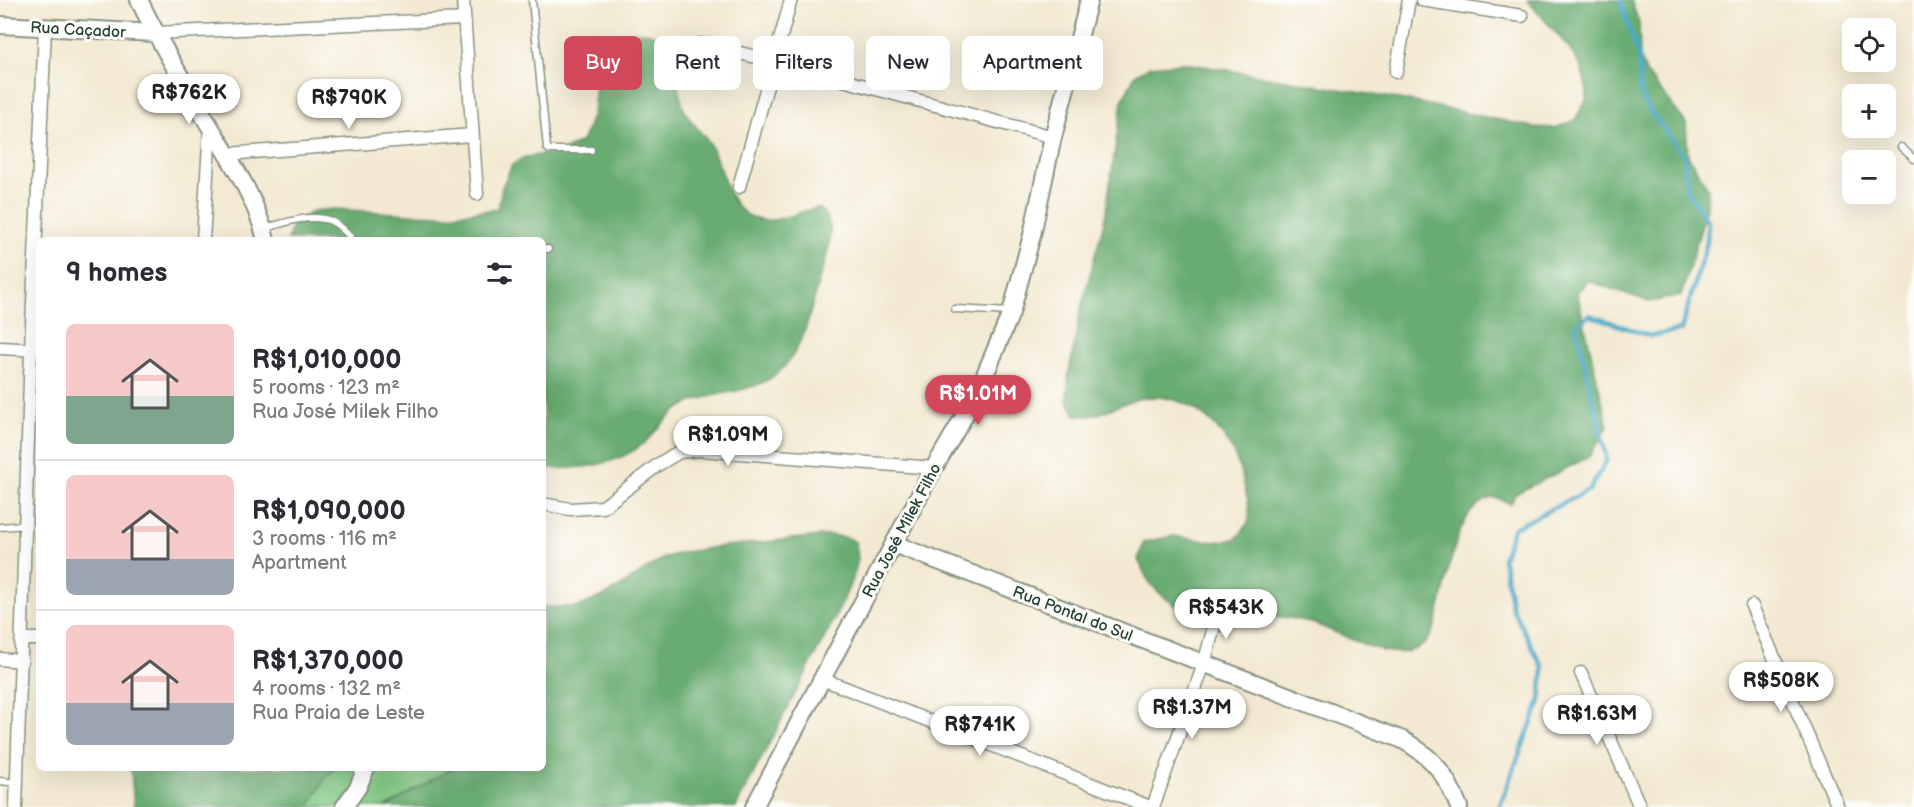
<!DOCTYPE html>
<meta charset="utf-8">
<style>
:root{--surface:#fff;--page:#f2f2f3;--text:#2b2b33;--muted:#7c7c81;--line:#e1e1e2;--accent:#d1495b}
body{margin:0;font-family:"Balsamiq Sans",sans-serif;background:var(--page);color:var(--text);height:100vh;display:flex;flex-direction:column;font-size:22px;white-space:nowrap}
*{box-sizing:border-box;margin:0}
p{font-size:20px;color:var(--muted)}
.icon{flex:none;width:33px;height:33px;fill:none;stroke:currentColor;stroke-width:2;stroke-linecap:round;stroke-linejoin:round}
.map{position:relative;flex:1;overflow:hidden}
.side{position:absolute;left:36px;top:237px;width:510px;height:534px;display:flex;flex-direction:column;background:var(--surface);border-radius:9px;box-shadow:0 6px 24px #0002}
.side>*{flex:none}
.hud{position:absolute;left:564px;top:36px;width:570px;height:54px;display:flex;gap:12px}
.tools{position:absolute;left:1842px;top:18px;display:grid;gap:12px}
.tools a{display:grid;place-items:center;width:54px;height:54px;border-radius:9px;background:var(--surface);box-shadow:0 6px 24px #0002;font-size:30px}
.price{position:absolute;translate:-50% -51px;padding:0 14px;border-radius:21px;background:#fff;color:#222;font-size:20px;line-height:39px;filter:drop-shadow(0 2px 3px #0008)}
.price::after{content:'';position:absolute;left:50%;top:36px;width:18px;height:14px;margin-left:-9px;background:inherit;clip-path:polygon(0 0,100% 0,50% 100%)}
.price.active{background:var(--accent);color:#fff}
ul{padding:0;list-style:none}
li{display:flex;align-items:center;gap:18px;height:150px;padding:0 30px}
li+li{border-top:2px solid var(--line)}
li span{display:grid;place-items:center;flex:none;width:168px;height:120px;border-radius:9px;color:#555}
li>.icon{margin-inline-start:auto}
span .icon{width:72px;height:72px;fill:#fffc;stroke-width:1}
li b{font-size:26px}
h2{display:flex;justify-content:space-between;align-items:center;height:72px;padding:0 30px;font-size:26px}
.tag{padding:0 21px;border-radius:9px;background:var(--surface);box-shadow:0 6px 24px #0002;font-size:21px;line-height:54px}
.tag.active{background:var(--accent);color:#fff}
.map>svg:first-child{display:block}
</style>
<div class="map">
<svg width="1914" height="807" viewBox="0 0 1914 807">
<rect width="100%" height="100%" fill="#fdfcf7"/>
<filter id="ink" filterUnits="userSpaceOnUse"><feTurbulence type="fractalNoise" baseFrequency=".0167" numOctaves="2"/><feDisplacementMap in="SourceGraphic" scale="12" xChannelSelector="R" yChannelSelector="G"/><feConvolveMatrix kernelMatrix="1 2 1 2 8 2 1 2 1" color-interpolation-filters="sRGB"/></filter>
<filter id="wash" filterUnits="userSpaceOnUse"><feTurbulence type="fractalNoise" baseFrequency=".008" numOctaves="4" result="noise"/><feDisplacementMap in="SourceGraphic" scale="24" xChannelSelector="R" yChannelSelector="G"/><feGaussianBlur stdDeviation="1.35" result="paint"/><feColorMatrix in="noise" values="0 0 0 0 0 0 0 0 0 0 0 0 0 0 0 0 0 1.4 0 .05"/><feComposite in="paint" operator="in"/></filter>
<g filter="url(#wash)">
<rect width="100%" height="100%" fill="#f3e9d2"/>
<path fill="#81c783" stroke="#50825c" stroke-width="1.5" d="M336 768H452L386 807H309L326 777Z"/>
<path fill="#68ac71" stroke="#447452" stroke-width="1.5" d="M1527 0H1631L1639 23 1640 57 1646 72 1686 123 1688 156 1708 188 1707 208 1681 296 1650 302 1589 281 1577 292 1608 426 1589 457 1515 494 1511 504C1506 502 1500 498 1494 498 1454 502 1448 583 1438 615 1435 626 1432 639 1421 646 1391 668 1336 628 1305 621 1287 617 1269 615 1250 618 1237 621 1219 629 1206 624 1193 619 1159 595 1151 584 1145 577 1142 567 1138 560L1144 542 1173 536 1214 542 1236 539C1240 534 1247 526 1249 520 1251 505 1244 485 1240 470 1228 428 1188 391 1142 398 1125 401 1110 411 1094 415 1089 417 1082 415 1076 415L1067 401 1068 378 1080 312 1105 218 1122 101 1135 75 1150 66 1185 63 1410 101 1533 127 1555 128 1574 121 1586 101 1587 90 1581 67 1569 48Z
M630 32C636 32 643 32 649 33 681 41 675 83 683 107 689 123 705 133 712 148 724 173 727 214 761 220 779 223 800 210 819 208 838 222 829 248 823 267 812 299 808 342 783 368 757 395 718 390 687 404 668 413 658 431 643 444 616 466 577 470 543 468V240H288L292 225 313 211 335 209 409 214 447 215 498 209 502 187 512 165 526 157 564 151 583 140 593 114 597 74 604 54 617 38Z
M830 535 849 538 856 543 858 559 854 575 840 608 736 807H386L452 768H543V607H578L610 593 662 559 679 553 716 547Z
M131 768H336L326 777 309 807H134Z"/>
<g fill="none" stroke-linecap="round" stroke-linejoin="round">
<path stroke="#49a8c8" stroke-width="4.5" d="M1499 807 1540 701 1543 668 1512 608 1503 558 1514 528 1589 490 1607 460 1576 326 1589 315 1650 336 1681 330 1707 242 1708 222 1687 190 1685 157 1646 106 1640 91 1639 56 1621 5V0"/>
</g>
</g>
<g filter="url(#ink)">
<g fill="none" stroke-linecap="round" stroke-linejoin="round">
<defs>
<path id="lane" d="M532 0 547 148 550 150H591
M1901 147 1914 159
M263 229C283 223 310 213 331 221 339 224 347 234 353 240
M543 249H548
M955 309 1011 312
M0 527 26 525
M0 781 17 783"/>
<path id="street" d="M463 0 477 194
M1422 0 1522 16
M155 33 464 19
M701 44 773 61 1053 137
M1396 72 1409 0
M228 154 472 135
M739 187 791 0
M203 240 210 127
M0 348 38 350
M543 504 570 509 603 507 659 464 679 452 701 450 934 468
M1752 606 1838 807
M23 639H39
M0 659 22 661
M1581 673 1640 807
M822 679 1150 807
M16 807 31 349 45 28
M1153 807 1204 664 1219 608"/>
<path id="secondary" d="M139 0C160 43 184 84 209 125 231 161 256 198 266 240
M0 25 155 33
M894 544 1403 740C1434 758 1446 774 1459 807
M344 807 358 787 366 768
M754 807 934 468 976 396 1011 313 1032 235 1053 137 1089 0"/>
</defs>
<use href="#lane" stroke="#899383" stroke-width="9"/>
<use href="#street" stroke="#899383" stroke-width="15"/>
<use href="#secondary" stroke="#899383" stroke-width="20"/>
<use href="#lane" stroke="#fff" stroke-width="6"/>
<use href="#street" stroke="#fff" stroke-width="12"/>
<use href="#secondary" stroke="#fff" stroke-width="16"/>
</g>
</g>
<g text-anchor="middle" stroke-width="6" stroke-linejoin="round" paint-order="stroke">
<g font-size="16" fill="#1f3d34" stroke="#fdfcf7">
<text transform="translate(78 29) rotate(3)" y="6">Rua Caçador</text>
<text transform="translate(901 530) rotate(-62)" y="6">Rua José Milek Filho</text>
<text transform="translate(1073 613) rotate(21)" y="6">Rua Pontal do Sul</text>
</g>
</g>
</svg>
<div class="tools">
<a><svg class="icon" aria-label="locate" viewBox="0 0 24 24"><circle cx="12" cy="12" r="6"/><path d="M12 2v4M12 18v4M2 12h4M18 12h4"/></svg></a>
<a>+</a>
<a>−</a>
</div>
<b class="price" style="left:189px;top:125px">R$762K</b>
<b class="price" style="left:349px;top:130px">R$790K</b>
<b class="price active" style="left:978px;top:426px">R$1.01M</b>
<b class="price" style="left:728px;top:467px">R$1.09M</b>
<b class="price" style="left:1226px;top:640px">R$543K</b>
<b class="price" style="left:1781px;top:713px">R$508K</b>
<b class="price" style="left:1192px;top:740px">R$1.37M</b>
<b class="price" style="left:1597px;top:746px">R$1.63M</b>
<b class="price" style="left:980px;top:757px">R$741K</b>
<div class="hud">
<a class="tag active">Buy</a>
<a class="tag">Rent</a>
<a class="tag">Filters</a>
<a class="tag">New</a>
<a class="tag">Apartment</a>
</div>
<section class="side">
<h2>9 homes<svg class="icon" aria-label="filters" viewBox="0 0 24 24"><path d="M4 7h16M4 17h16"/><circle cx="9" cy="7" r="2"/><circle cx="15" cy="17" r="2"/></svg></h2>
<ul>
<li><span style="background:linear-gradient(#f6c9c9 60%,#7fa58c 0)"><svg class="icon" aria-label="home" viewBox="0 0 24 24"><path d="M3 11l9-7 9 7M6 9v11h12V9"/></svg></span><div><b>R$1,010,000</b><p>5 rooms · 123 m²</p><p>Rua José Milek Filho</p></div></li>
<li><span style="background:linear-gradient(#f6c9c9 70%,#9aa5b1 0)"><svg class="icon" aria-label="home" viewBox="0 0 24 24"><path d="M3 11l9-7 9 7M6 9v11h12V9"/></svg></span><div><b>R$1,090,000</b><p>3 rooms · 116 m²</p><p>Apartment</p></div></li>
<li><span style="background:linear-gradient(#f6c9c9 65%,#9aa5b1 0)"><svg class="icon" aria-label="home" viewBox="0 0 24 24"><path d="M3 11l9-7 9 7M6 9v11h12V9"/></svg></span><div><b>R$1,370,000</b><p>4 rooms · 132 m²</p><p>Rua Praia de Leste</p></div></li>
</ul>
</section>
</div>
